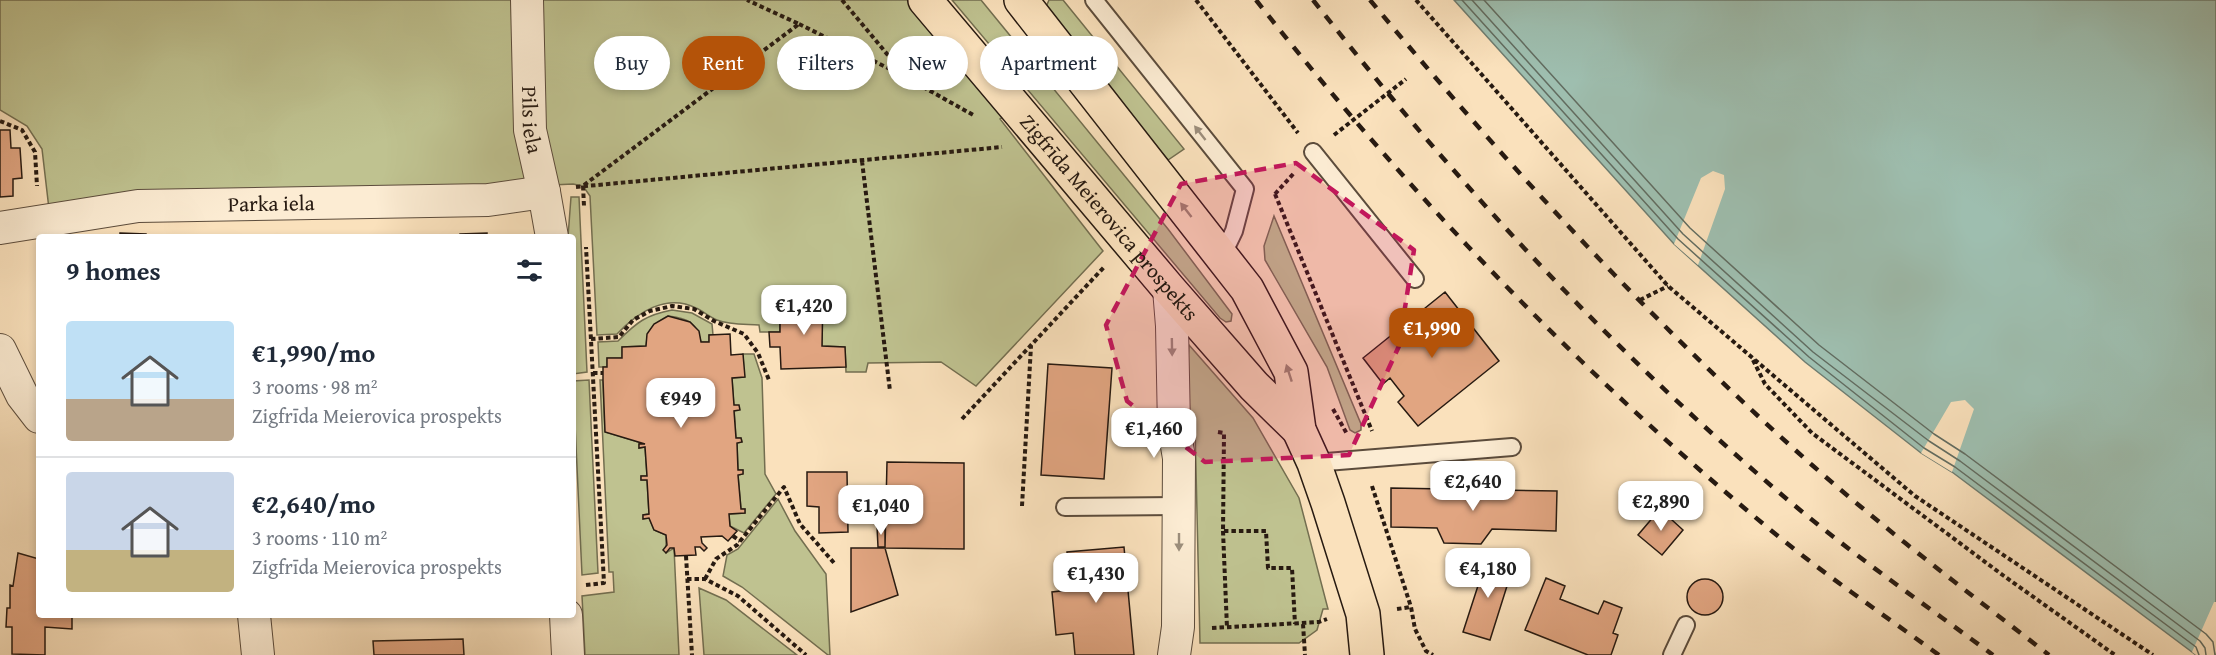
<!DOCTYPE html>
<meta charset="utf-8">
<style>
:root{--surface:#fff;--page:#f6f6f7;--text:#1f2937;--muted:#747a83;--line:#e0e1e3;--accent:#b45309}
body{margin:0;font-family:"Gentium Book Plus",serif;background:var(--page);color:var(--text);height:100vh;display:flex;flex-direction:column;font-size:22px;white-space:nowrap}
*{box-sizing:border-box;margin:0}
p{font-size:20px;color:var(--muted)}
.icon{flex:none;width:33px;height:33px;fill:none;stroke:currentColor;stroke-width:2;stroke-linecap:round;stroke-linejoin:round}
.map{position:relative;flex:1;overflow:hidden}
.drawer{position:absolute;left:36px;top:234px;width:540px;height:384px;display:flex;flex-direction:column;background:var(--surface);border-radius:6px;box-shadow:0 3px 9px #0003}
.drawer>*{flex:none}
.top-card{position:absolute;left:594px;top:36px;width:570px;height:54px;display:flex;gap:12px}
.price{position:absolute;translate:-50% -51px;padding:0 14px;border-radius:12px;background:#fff;color:#222;font-size:20px;line-height:39px;filter:drop-shadow(0 2px 3px #0008)}
.price::after{content:'';position:absolute;left:50%;top:36px;width:18px;height:14px;margin-left:-9px;background:inherit;clip-path:polygon(0 0,100% 0,50% 100%)}
.price.active{background:var(--accent);color:#fff}
ul{padding:0;list-style:none}
li{display:flex;align-items:center;gap:18px;height:150px;padding:0 30px}
li+li{border-top:2px solid var(--line)}
li span{display:grid;place-items:center;flex:none;width:168px;height:120px;border-radius:6px;color:#555}
li>.icon{margin-inline-start:auto}
span .icon{width:72px;height:72px;fill:#fffc;stroke-width:1}
li b{font-size:26px}
h2{display:flex;justify-content:space-between;align-items:center;height:72px;padding:0 30px;font-size:26px}
.pill{padding:0 21px;border-radius:27px;background:var(--surface);box-shadow:0 3px 9px #0003;font-size:21px;line-height:54px}
.pill.active{background:var(--accent);color:#fff}
.map>svg:first-child{display:block}
</style>
<div class="map">
<svg width="2216" height="655" viewBox="0 0 2216 655">
<rect width="100%" height="100%" fill="#fae1bc"/>
<filter id="stains"><feTurbulence type="fractalNoise" baseFrequency=".00333" numOctaves="4"/><feColorMatrix values="0 0 0 0 .2 0 0 0 0 .09 0 0 0 0 .02 0 0 0 .5 -.17"/></filter>
<radialGradient id="worn" r=".72"><stop offset=".6" stop-color="#630" stop-opacity="0"/><stop offset="1" stop-color="#630" stop-opacity=".3"/></radialGradient>
<path fill="#bfc290" stroke="#736e50" stroke-width="1.5" d="M0 0H907L1003 117 1000 119 1103 251 976 386 941 362 868 363 866 372H846L845 347 822 346V297L780 298V332H760L759 325C745 324 730 325 717 320 709 317 703 311 696 308 666 293 637 313 617 334L597 335 590 196 583 186 573 184 49 209 42 149 27 126 0 110Z
M952 0H981L1168 229 1232 314 1231 321 1226 322 1220 318Z
M1049 0H1063L1184 149 1168 160 1050 16 1046 7Z
M571 197H579L587 372 573 374V237H568Z
M1274 216 1361 424V430L1355 433 1350 430 1327 367 1265 260 1264 246Z
M672 310 692 313 712 324 713 335H709V342H701C697 322 687 318 668 316 653 324 647 330 646 346L622 347V358H607V367H599L598 342 618 341C637 322 646 315 672 310Z
M1189 345 1253 418 1299 498 1328 609H1323L1317 630 1299 643H1200L1195 426C1180 413 1188 366 1189 345Z
M743 354H754L762 378 765 474 776 494 744 533 730 526 729 514 745 513V509H741L738 475 743 474V470H738L737 443 742 442 741 438H736L732 378 744 377Z
M589 380 598 573 582 575 573 381Z
M600 380H603L605 432 645 444H639V448L645 447 647 476H641V480H647L649 514 643 515V518H649L654 530 666 535V553L674 548 679 655H585L582 596 614 592 613 572H609Z
M778 499 795 531 826 574 830 655H828L742 587 723 576 727 555 738 549Z
M699 588 726 600 797 655H704Z"/>
<path fill="#9ebeaf" stroke="#6e7c70" stroke-width="1.5" d="M1454 0H2216V655H2196L1952 472 1921 453 1805 362 1674 244Z"/>
<path fill="#fae1bc" d="M1713 171 1724 175 1725 189 1698 265 1674 244 1701 178Z
M1965 400 1974 409 1952 472 1921 453 1951 402Z
M2214 602H2216V652L2215 655H2196L2192 652Z"/>
<g fill="none" stroke-linecap="round" stroke-linejoin="round">
<path stroke="#626c60" stroke-width="1.5" d="M1462 0 1678 239 1809 357 1924 448 1955 467 2196 647 2199 655
M1472 0 1683 234 1813 352 1929 441 1960 461 2200 641 2205 648 2206 655
M1484 0 1690 228 1819 345 1934 434 1965 454 2206 634 2213 642 2215 655"/>
</g>
<path fill="#e1a581" stroke="#271a11" stroke-width="1.5" d="M0 130H10L11 148H20L22 178 13 179V196L0 197Z
M120 233 146 234V237H120Z
M487 233V237H460V234Z
M1445 292 1499 361 1418 426 1398 402 1404 396 1390 378 1383 384 1363 358Z
M780 297H823L822 346 845 347 846 367 781 369 780 347H770L769 332H780Z
M668 316 690 322 699 331 701 342H709V335L730 334 731 355 743 354 745 377 732 378 734 405H739L740 410 734 411 736 438H741L742 442 737 443 738 470H743V474L738 475 741 509H745V513L729 514 730 526 737 531 728 541 722 536 701 537 702 543 707 548 704 551 700 547H695L696 555 675 556 674 548H670L666 553 663 550 667 545 666 535 654 530 649 518 643 519V515L649 514 647 480H641V476H647L645 447 639 448V444H645L605 432 603 380V367H607V358H622V347L646 346 647 334 654 324Z
M1048 364 1112 368 1104 479 1041 475Z
M887 462 964 463V549L885 548Z
M807 472H847L848 532 819 533V507L807 506Z
M1391 488 1557 491 1556 531 1492 529 1481 544 1444 543 1437 528 1391 527Z
M1660 509 1683 530 1662 555 1638 535Z
M877 526H885V547H878Z
M1124 547 1134 655H1075L1073 633 1056 635 1052 592 1069 590 1067 552Z
M851 548H885L898 595 851 612Z
M18 553 39 559V615H72V629L45 627V655L12 654V627H6L7 608H10V585L13 586Z
M1487 558 1513 567 1490 640 1463 632Z
M1546 578 1565 586 1560 599 1598 614 1604 601 1622 608 1613 633 1618 635 1611 655H1588L1525 630Z
M1687 597a18 18 0 1 1 36 0a18 18 0 1 1-36 0Z
M463 639 464 655H374L373 641Z"/>
<g fill="none" stroke-linecap="round" stroke-linejoin="round">
<defs>
<path id="service" d="M1094 0 1245 189 1234 231 1222 256
M1313 152 1415 279
M1314 463 1512 447
M1065 507 1178 506
M1672 655 1686 625"/>
<g id="minor">
<path id="s1" d="M527 0 530 130 544 192 552 237"/>
<path id="s2" d="M0 228 138 206 488 200 544 192"/>
<path d="M1169 289 1172 326 1174 428 1179 458 1178 627 1174 655"/>
<path d="M0 350 22 395 39 417"/>
<path d="M254 615 258 655"/>
<path d="M566 615 568 655"/>
</g>
<g id="primary">
<path id="s3" d="M925 0 1169 289 1254 386 1299 430"/>
<path d="M1021 0 1247 289 1291 372 1299 430 1314 463 1328 503 1363 614 1367 655"/>
</g>
</defs>
<use href="#service" stroke="#5c4c3c" stroke-width="20"/>
<use href="#minor" stroke="#5c4c3c" stroke-width="34"/>
<use href="#primary" stroke="#271a11" stroke-width="36"/>
<path stroke="#271a11" stroke-width="4" stroke-dasharray="4.5 3" stroke-linecap="butt" d="M842 0 907 78 975 116
M1196 0 1298 133
M1416 0 1668 286 1915 496 2153 655
M799 24 904 76
M0 121 22 130 35 152 37 186
M1334 135 1406 79
M862 161 890 391
M584 185 799 24 747 0
M583 186 584 206
M576 187 1002 147
M1275 194 1372 431
M1275 194 1294 173
M1640 300 1668 286
M591 339 619 337 633 320 650 311 672 306 694 309 714 321 744 334 758 353 769 380
M1753 360 1765 384 1812 433 2004 576 2115 655
M593 373H603
M1333 409 1347 434
M962 419 1105 266
M1218 432 1224 433 1223 531H1266L1268 568H1292L1295 624
M1372 486 1411 607 1415 629 1426 651 1433 655
M1022 506 1031 346
M1223 531 1227 628
M733 536 740 541
M686 556 692 655
M687 579H705L738 596 806 655
M705 579 716 559 737 545 784 487 800 524 835 564
M586 585 604 583 586 247
M1397 609 1411 607
M1303 624 1305 655
M1212 628 1319 622 1327 619"/>
<use href="#service" stroke="#fcecd3" stroke-width="16"/>
<use href="#minor" stroke="#fcecd3" stroke-width="32"/>
<use href="#primary" stroke="#fae1bc" stroke-width="33"/>
<path stroke="#271a11" stroke-width="4.5" stroke-dasharray="10 10" stroke-linecap="butt" d="M1256 0C1407 192 1578 371 1767 527 1822 573 1881 613 1939 655
M1313 0C1355 53 1398 107 1443 158 1549 280 1664 395 1788 500 1853 555 1924 604 1993 655
M1370 0C1506 164 1652 323 1812 465 1888 532 1969 593 2049 655"/>
</g>
<defs><path id="oneway-solid" d="M-6-.8H1V-3.2L6.5 0L1 3.2V.8H-6Z" transform="scale(1.5)"/></defs>
<g fill="#9c8e7c">
<use href="#oneway-solid" transform="translate(1200 133) rotate(-128)"/>
<use href="#oneway-solid" transform="translate(1172 347) rotate(89)"/>
<use href="#oneway-solid" transform="translate(1179 542) rotate(90)"/>
</g>
<g fill="#9b876f">
<use href="#oneway-solid" transform="translate(1186 210) rotate(-128)"/>
<use href="#oneway-solid" transform="translate(1289 373) rotate(-108)"/>
</g>
<path fill="#c2185b" fill-opacity="0.2" stroke="#c2185b" stroke-width="4.5" stroke-dasharray="12 8" stroke-linejoin="round" d="M1296 163 1414 250 1399 346 1349 455 1205 462 1127 401 1106 325 1181 184Z"/>
<g text-anchor="middle" stroke-width="4.5" stroke-linejoin="round" paint-order="stroke">
<g font-size="21" fill="#271a11" stroke="#fcecd3">
<text dy="7" stroke="none"><textPath href="#s1" startOffset="120">Pils iela</textPath></text>
<text dy="7" stroke="none"><textPath href="#s2" startOffset="273">Parka iela</textPath></text>
<text dy="7" stroke="none"><textPath href="#s3" startOffset="285">Zigfrīda Meierovica prospekts</textPath></text>
</g>
</g>
<rect width="100%" height="100%" filter="url(#stains)"/>
<rect width="100%" height="100%" fill="url(#worn)"/>
</svg>
<b class="price" style="left:804px;top:336px">€1,420</b>
<b class="price active" style="left:1432px;top:359px">€1,990</b>
<b class="price" style="left:681px;top:429px">€949</b>
<b class="price" style="left:1154px;top:459px">€1,460</b>
<b class="price" style="left:1473px;top:512px">€2,640</b>
<b class="price" style="left:1661px;top:532px">€2,890</b>
<b class="price" style="left:881px;top:536px">€1,040</b>
<b class="price" style="left:1488px;top:599px">€4,180</b>
<b class="price" style="left:1096px;top:604px">€1,430</b>
<div class="top-card">
<a class="pill">Buy</a>
<a class="pill active">Rent</a>
<a class="pill">Filters</a>
<a class="pill">New</a>
<a class="pill">Apartment</a>
</div>
<section class="drawer">
<h2>9 homes<svg class="icon" aria-label="filters" viewBox="0 0 24 24"><path d="M4 7h16M4 17h16"/><circle cx="9" cy="7" r="2"/><circle cx="15" cy="17" r="2"/></svg></h2>
<ul>
<li><span style="background:linear-gradient(#bfe0f5 65%,#b9a48a 0)"><svg class="icon" aria-label="home" viewBox="0 0 24 24"><path d="M3 11l9-7 9 7M6 9v11h12V9"/></svg></span><div><b>€1,990/mo</b><p>3 rooms · 98 m²</p><p>Zigfrīda Meierovica prospekts</p></div></li>
<li><span style="background:linear-gradient(#c9d6e8 65%,#c2b280 0)"><svg class="icon" aria-label="home" viewBox="0 0 24 24"><path d="M3 11l9-7 9 7M6 9v11h12V9"/></svg></span><div><b>€2,640/mo</b><p>3 rooms · 110 m²</p><p>Zigfrīda Meierovica prospekts</p></div></li>
</ul>
</section>
</div>
